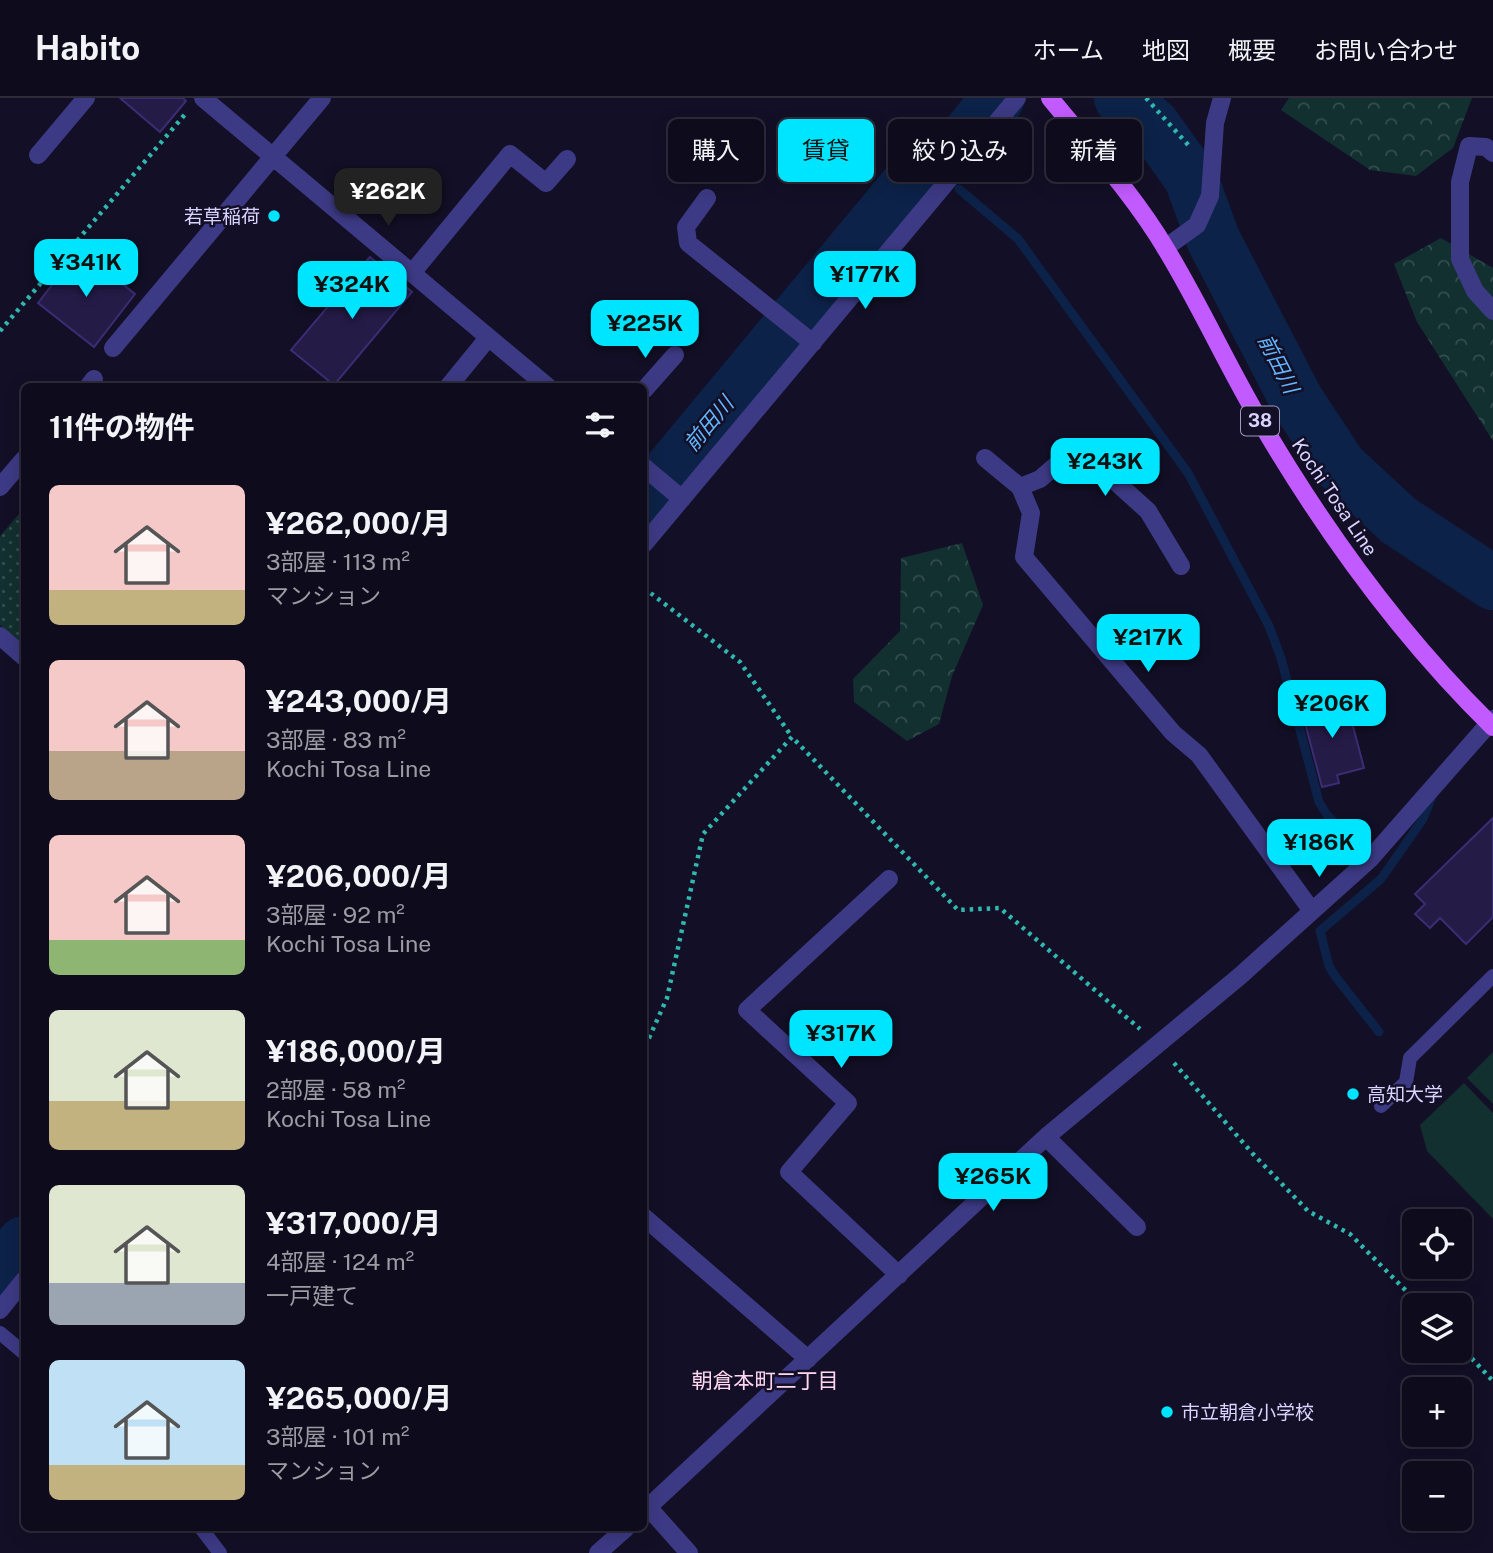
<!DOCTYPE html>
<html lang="ja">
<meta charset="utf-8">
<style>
:root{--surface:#0e0b1c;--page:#171425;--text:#f1f3f6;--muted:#9b9ba3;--line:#2e2b3b;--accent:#00e5ff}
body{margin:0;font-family:"Public Sans","Noto Sans JP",sans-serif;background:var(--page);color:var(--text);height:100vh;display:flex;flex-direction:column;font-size:26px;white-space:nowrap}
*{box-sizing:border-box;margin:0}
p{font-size:23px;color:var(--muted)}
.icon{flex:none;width:38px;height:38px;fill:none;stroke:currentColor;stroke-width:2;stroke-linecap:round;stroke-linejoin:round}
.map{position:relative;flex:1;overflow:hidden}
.sheet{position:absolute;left:21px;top:285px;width:626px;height:1148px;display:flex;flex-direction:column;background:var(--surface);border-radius:10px;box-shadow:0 4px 18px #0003,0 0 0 2px var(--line)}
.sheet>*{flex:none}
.banner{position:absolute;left:668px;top:21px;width:665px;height:63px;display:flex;gap:14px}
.buttons{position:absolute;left:1402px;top:1111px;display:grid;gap:14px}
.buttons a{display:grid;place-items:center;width:70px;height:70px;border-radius:10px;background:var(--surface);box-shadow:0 4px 18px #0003,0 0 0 2px var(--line);font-size:35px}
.price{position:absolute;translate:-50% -60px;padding:0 16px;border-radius:14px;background:var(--accent);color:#111;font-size:23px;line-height:46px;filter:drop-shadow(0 2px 4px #0008)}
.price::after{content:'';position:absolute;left:50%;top:42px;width:21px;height:16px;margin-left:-10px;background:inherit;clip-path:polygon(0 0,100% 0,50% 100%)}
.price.on{background:#222;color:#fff}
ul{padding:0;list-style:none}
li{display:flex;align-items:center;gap:21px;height:175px;padding:0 28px}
li span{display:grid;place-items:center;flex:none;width:196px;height:140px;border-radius:10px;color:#555}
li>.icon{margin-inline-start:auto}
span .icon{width:84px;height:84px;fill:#fffc;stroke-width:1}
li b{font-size:30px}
h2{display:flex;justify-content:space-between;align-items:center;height:84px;padding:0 28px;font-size:30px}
.pill{padding:0 24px;border-radius:10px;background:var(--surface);box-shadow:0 4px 18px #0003,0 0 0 2px var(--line);font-size:24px;line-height:63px}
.pill.on{background:var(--accent);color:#111}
header{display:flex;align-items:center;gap:42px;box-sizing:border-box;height:98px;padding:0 35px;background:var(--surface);border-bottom:2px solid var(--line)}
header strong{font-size:33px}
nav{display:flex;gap:38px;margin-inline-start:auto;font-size:24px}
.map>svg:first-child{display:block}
</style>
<header>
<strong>Habito</strong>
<nav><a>ホーム</a><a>地図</a><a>概要</a><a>お問い合わせ</a></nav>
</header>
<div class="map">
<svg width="1493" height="1455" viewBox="0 0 1493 1455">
<defs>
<pattern id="grass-dots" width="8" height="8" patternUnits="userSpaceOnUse" patternTransform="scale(1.75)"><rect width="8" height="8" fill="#12302f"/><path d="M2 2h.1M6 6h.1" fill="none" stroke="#344d4e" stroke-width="1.8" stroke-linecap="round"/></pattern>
<pattern id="forest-crowns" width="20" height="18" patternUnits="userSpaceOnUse" patternTransform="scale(1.75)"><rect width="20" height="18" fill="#12302f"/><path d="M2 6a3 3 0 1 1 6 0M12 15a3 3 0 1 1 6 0" fill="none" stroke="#344d4e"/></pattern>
</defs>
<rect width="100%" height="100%" fill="#130f26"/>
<path fill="url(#grass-dots)" d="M24 410V548L0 527V438Z"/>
<path fill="url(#forest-crowns)" d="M1289 0H1472L1453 50 1416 78 1370 72 1281 12Z
M1441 140 1493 170V343L1417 224 1394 166Z
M962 445 983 507 952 578 939 626 907 643 854 604 853 581 900 533 901 460Z"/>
<path fill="#12302f" d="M1493 954V1006L1467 980Z
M1464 985 1493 1015V1121L1427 1053 1420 1027Z"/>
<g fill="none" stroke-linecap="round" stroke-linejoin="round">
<path stroke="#0c2248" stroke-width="9" d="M959 91 1018 141 1188 375 1269 528 1281 560 1319 704 1327 717 1357 748
M1379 934 1335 878 1329 868 1320 833 1381 781 1423 721 1432 698"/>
<path stroke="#0c2248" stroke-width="54" d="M1121 0 1153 27 1191 80 1213 141 1296 301 1340 368 1398 422 1493 485
M644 404 913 80 955 54 998 0
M0 1177 24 1145"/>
</g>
<path fill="#241b47" stroke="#3b2d73" stroke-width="2" d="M120 0H183L186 3 160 34Z
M79 152 135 196 94 249 38 205Z
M370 159 412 194 334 287 291 252Z
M1345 598 1364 670 1337 677 1339 685 1322 689 1301 610Z
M1493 720V819L1466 846 1440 820 1430 830 1415 816 1425 806 1415 796Z"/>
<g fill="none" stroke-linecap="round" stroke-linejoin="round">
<path stroke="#2fb8b0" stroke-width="4.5" stroke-dasharray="3.5 5" stroke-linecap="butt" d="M1146 0 1190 49
M0 233 187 14
M644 490 740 564 792 639
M644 947 649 940 667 900 703 736 792 639 958 812 1000 810 1140 931
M1174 965 1253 1056 1308 1113 1350 1136 1421 1208
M1460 1248 1493 1283"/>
<path stroke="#3d3a85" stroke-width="14" d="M1381 1008 1406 984 1410 960 1493 878
M0 1235 24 1255
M201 1430 220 1455"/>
<path stroke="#3d3a85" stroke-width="18" d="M203 0 548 289
M1493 55 1486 49 1469 48 1460 84V161L1475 193 1493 213
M38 57 86 0
M707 100 686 129 688 145 813 245
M1165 150 1197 127 1210 98 1215 25 1222 0
M412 175 510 56 546 85 567 61
M113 250 322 0
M88 289 94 281
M448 289 488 240
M644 292 675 257
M985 360 1020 389 1031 415 1024 459 1173 635 1199 657 1312 813
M644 369 682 401
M0 389 24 361
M1020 389 1040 381 1077 349 1148 413 1181 468
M644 446 1017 0
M0 538 24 559
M889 781 747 912 848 1005 789 1074 899 1177
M1046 1039 1137 1129
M644 1119 808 1261
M0 1212 24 1182
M648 1409 689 1455
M644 1413 1046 1039 1240 878 1370 761 1493 621
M598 1455 626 1430"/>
<path stroke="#c25bff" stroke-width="18" d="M1050 0C1090 49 1134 97 1166 151 1200 207 1227 267 1260 323 1325 434 1401 539 1493 629"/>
</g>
<g fill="#00e5ff" stroke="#130f26" stroke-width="2.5">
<circle cx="274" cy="118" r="7"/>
<circle cx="1353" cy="996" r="7"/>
<circle cx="1167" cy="1314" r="7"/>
</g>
<g text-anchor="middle" stroke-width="5" stroke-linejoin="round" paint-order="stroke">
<rect fill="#130f26" stroke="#9e99be" stroke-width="2" x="1241" y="308.5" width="38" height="29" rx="5"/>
<g font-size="18" font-weight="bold" fill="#d9d4ff">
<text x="1260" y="329">38</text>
</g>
<g font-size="19" fill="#d9d4ff" stroke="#130f26" text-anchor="start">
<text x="260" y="125" text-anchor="end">若草稲荷</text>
<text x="1367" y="1003">高知大学</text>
<text x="1181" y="1321">市立朝倉小学校</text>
</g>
<g font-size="19" fill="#d9d4ff" stroke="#130f26">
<text transform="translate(1335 399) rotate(56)" y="7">Kochi Tosa Line</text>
</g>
<g font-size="21" font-style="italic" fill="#62b6ff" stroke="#130f26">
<text transform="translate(1278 266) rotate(63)" y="7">前田川</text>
<text transform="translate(709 326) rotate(-50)" y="7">前田川</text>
</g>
<g font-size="21" fill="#ffd6f0" stroke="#130f26">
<text x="765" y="1290">朝倉本町二丁目</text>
</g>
</g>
</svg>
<div class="buttons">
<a><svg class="icon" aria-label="locate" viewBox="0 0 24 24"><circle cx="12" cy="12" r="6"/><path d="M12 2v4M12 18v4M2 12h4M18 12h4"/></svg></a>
<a><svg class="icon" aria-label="layers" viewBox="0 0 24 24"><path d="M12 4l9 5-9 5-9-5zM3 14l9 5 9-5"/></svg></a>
<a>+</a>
<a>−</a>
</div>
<b class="price on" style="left:388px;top:130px">¥262K</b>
<b class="price" style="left:86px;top:201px">¥341K</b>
<b class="price" style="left:865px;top:213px">¥177K</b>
<b class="price" style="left:352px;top:223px">¥324K</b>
<b class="price" style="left:645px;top:262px">¥225K</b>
<b class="price" style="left:1105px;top:400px">¥243K</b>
<b class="price" style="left:1148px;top:576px">¥217K</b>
<b class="price" style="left:1332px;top:642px">¥206K</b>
<b class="price" style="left:1319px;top:781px">¥186K</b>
<b class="price" style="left:841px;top:972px">¥317K</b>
<b class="price" style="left:993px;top:1115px">¥265K</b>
<div class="banner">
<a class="pill">購入</a>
<a class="pill on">賃貸</a>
<a class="pill">絞り込み</a>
<a class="pill">新着</a>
</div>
<section class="sheet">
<h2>11件の物件<svg class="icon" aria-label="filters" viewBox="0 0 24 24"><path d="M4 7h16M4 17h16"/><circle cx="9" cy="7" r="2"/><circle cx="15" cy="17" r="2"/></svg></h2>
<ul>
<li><span style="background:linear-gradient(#f6c9c9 75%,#c2b280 0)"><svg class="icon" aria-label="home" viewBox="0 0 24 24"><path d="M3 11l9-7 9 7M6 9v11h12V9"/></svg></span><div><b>¥262,000/月</b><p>3部屋 · 113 m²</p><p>マンション</p></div></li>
<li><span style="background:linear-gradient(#f6c9c9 65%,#b9a48a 0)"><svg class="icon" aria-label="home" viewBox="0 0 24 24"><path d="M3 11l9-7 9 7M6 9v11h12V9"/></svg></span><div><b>¥243,000/月</b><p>3部屋 · 83 m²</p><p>Kochi Tosa Line</p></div></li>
<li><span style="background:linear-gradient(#f6c9c9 75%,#8fb573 0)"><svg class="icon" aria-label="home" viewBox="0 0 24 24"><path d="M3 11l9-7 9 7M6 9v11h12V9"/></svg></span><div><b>¥206,000/月</b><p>3部屋 · 92 m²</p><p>Kochi Tosa Line</p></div></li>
<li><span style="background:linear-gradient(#dfe7d0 65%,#c2b280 0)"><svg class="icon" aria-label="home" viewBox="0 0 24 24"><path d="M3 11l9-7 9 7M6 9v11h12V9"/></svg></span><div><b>¥186,000/月</b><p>2部屋 · 58 m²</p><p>Kochi Tosa Line</p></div></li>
<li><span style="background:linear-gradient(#dfe7d0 70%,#9aa5b1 0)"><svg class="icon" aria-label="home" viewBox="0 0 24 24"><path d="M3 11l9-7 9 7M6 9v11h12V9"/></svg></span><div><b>¥317,000/月</b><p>4部屋 · 124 m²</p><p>一戸建て</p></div></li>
<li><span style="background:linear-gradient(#bfe0f5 75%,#c2b280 0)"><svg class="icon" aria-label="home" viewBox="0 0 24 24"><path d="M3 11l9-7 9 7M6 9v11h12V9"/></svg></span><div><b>¥265,000/月</b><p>3部屋 · 101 m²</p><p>マンション</p></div></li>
</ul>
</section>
</div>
